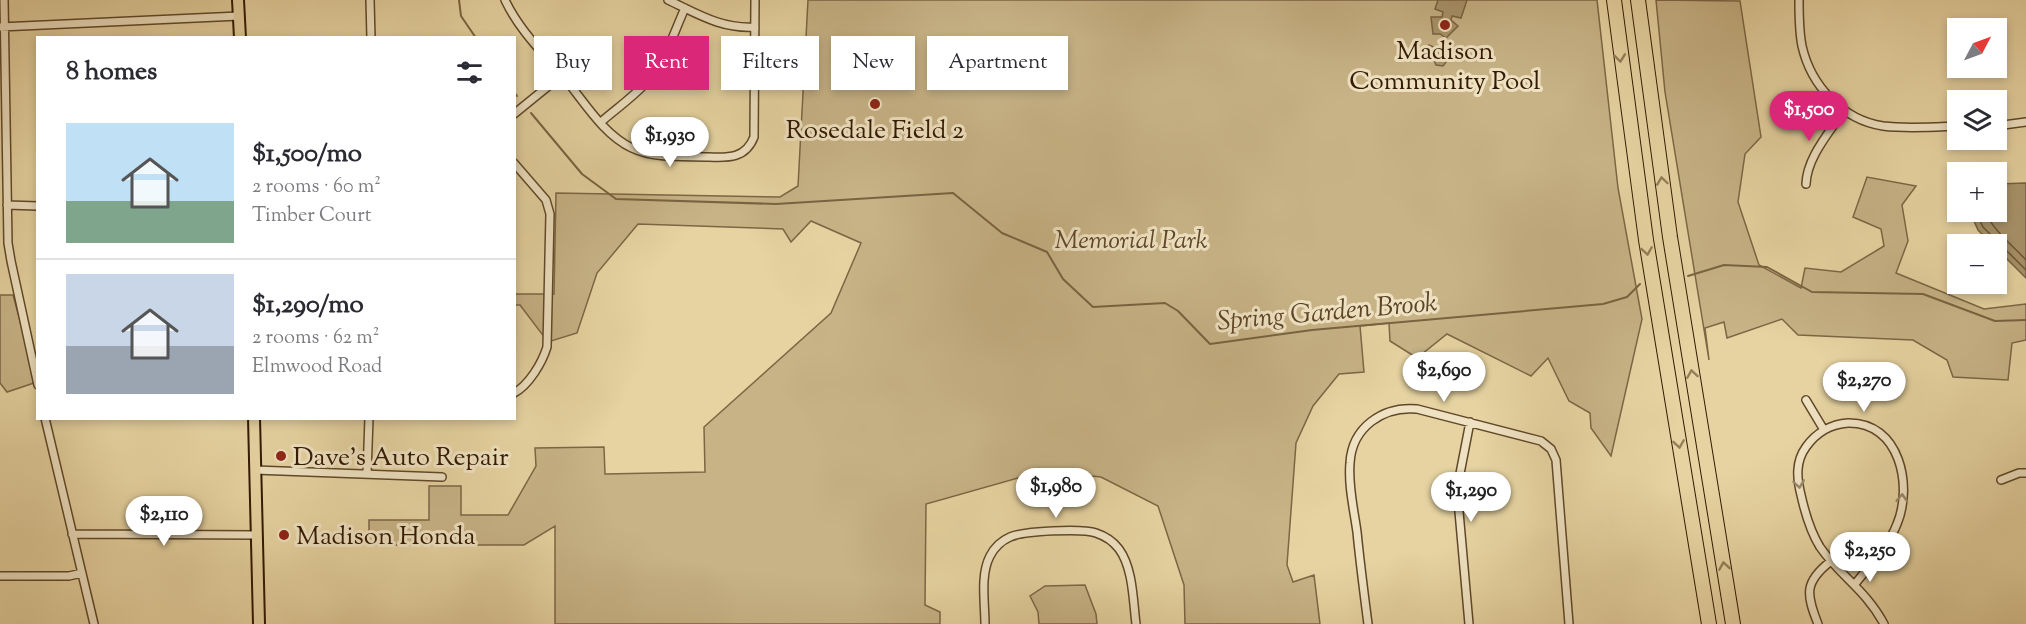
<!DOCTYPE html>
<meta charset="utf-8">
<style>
:root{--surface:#fff;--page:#f2f2f3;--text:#2b2b33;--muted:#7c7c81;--line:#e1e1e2;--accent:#db2777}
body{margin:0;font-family:"Sorts Mill Goudy",serif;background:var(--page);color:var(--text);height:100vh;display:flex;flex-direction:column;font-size:22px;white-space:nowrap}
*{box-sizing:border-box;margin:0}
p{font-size:20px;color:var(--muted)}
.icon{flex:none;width:33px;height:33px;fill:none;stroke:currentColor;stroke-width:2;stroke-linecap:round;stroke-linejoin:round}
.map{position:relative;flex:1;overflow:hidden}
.drawer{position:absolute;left:36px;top:36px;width:480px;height:384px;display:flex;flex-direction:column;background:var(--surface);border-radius:0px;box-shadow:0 3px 9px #0003}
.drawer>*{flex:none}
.top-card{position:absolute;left:534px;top:36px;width:570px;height:54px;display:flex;gap:12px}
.needle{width:39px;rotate:49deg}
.buttons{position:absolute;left:1947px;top:18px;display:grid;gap:12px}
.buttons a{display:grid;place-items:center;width:60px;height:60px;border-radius:0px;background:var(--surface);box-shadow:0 3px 9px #0003;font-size:30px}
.price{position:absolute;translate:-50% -51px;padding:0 14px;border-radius:21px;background:#fff;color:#222;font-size:20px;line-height:39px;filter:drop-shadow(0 2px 3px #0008)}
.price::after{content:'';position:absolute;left:50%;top:36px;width:18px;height:14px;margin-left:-9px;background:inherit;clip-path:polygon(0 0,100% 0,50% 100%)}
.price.active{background:var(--accent);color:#fff}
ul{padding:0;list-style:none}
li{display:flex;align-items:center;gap:18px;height:150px;padding:0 30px}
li+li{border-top:2px solid var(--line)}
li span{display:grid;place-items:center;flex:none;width:168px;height:120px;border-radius:0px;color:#555}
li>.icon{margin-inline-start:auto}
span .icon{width:72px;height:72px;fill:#fffc;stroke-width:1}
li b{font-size:26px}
h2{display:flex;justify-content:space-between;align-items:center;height:72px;padding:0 30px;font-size:26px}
.pill{padding:0 21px;border-radius:0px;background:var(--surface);box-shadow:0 3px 9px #0003;font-size:21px;line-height:54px}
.pill.active{background:var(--accent);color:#fff}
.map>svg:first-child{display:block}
</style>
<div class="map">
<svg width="2026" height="624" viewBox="0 0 2026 624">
<rect width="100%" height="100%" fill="#e6d3a1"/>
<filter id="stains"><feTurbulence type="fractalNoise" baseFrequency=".00333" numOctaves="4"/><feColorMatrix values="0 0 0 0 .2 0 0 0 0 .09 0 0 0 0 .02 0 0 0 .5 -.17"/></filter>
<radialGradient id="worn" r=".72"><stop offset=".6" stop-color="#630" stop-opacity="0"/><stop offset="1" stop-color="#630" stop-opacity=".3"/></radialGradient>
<path fill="#c7b386" stroke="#7c6644" stroke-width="1.5" d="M808 0H1597L1618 188 1642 319 1611 456 1591 428 1590 413 1569 401 1548 358 1531 376 1447 334 1417 358 1390 341 1389 323 1360 326 1364 372 1339 374 1313 406 1296 443 1287 565 1293 582 1314 575 1320 624H1185L1184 585 1158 506 1101 477 1043 471 926 504 925 605 940 612V624H555V526L524 545H369V520H429V486H461V515H508L536 466 535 448 604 447 605 474 705 472 704 427 831 313 861 243 811 221 791 242 783 229 638 224 597 273 577 333 548 342 520 305H515V294H554L556 193 780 197 798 186Z
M1656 0 1740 1 1761 137 1745 154 1738 202 1759 265 1801 288 1805 268 1841 272 1884 246 1881 229 1853 217 1867 177 1916 186 1902 205 1908 241 1896 273 1984 309 2026 304V340L2012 343 2008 380 1953 377 1947 360 1913 340 1798 335 1782 319 1727 338 1724 322 1705 328 1709 360 1665 92Z
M0 295H13L37 382 7 392 0 383Z
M1085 585 1096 614 1097 624H1039L1038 612 1030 596 1045 586Z"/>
<path fill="#a9946b" stroke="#796341" stroke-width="1.5" d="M1438 0H1467L1461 18 1452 16 1451 20 1458 26 1446 38 1440 34H1433L1431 17H1442L1443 12 1435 9Z
M1429 45 1444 52 1446 62 1443 66 1436 65 1433 58 1426 53 1425 49Z
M2026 183V278L1997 249 1996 244H1992L1978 230 1970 212H1996L1997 184Z"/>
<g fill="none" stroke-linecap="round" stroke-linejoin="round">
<path stroke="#6e5636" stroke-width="1.5" d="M1976 212 1983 227 1995 239 1997 244 2003 247 2026 270
M1985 212C1994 231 2011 244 2026 260"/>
<path stroke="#796341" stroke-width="2" d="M459 0 461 16 476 38
M514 92 517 96
M531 113 582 174 616 199 776 204 953 193 1002 233 1047 252 1063 279 1093 307 1165 303 1178 311 1210 344 1312 330 1603 304 1627 297 1640 284
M1688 276 1724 265 1767 267 1812 292 1923 294 1995 321 2026 320"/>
<defs>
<path id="street" d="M4 0 8 243 11 261 38 385
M370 0 371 38
M505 0C519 30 544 54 566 80 585 103 604 135 632 148 655 159 684 156 709 157 729 158 746 158 754 137L755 0
M668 0C698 14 721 29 755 27
M1799 0C1799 15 1799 31 1802 46 1811 86 1843 120 1883 126 1907 129 1933 127 1958 126
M0 27 239 16
M514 114 562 75
M601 122C618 107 639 93 653 75 667 56 675 30 685 8
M1996 126 2026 122
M514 163 546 200 550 214 547 347C542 363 529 385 514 393
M1806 184C1807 157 1830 132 1844 110
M7 205 38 206
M1806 400 1824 430
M45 418 94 624
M255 470 442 477
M367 474 369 418
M2001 480 2019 473H2026
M72 534 256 535
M0 576H69L82 573
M1855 584C1870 565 1888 547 1897 524 1913 486 1900 422 1848 423 1831 424 1816 433 1806 447 1795 462 1797 479 1801 495 1805 513 1810 531 1820 547 1840 576 1866 590 1884 624
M985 624C985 603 980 575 990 556 994 548 1001 541 1010 537 1023 531 1082 528 1096 533 1105 536 1113 541 1119 549 1133 568 1133 600 1136 624
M1368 624C1364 593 1360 563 1357 532 1354 510 1348 486 1350 463 1352 427 1383 406 1417 409L1541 441 1551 449 1556 460 1569 624
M1469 624 1457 489 1470 422
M1818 624C1806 594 1804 582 1831 561"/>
<path id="primary" d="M238 0 240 38
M254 418 259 624"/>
<path id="highway" d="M1614 0 1646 240 1709 624
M1638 0 1670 237 1733 624"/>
</defs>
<use href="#street" stroke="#5f4829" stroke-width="10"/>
<use href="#primary" stroke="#321901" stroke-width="14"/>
<use href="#highway" stroke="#321901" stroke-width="16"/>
<use href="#street" stroke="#efe2c2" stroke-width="7"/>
<use href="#primary" stroke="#e6d3a1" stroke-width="10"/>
<use href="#highway" stroke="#e6d3a1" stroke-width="14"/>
</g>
<defs><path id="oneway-chevron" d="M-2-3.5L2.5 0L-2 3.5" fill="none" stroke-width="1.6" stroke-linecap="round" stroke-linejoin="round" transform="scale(1.5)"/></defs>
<g stroke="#957f59">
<use href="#oneway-chevron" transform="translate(1620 58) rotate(83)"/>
<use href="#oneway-chevron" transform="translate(1662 181) rotate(-98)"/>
<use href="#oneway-chevron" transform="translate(1647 251) rotate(81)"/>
<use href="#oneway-chevron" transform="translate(1692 374) rotate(-99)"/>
<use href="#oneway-chevron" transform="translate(1679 444) rotate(81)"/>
<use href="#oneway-chevron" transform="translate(1724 566) rotate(-99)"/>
</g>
<g stroke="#9a886b">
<use href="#oneway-chevron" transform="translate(1799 484) rotate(82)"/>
<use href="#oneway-chevron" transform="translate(1902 498) rotate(-87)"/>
</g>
<g fill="#8f2418" stroke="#efe2c2" stroke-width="2">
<circle cx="1445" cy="25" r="6"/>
<circle cx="875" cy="104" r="6"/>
<circle cx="281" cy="456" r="6"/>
<circle cx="284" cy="535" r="6"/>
</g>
<g text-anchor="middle" stroke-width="6" stroke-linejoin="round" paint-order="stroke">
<g font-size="26" fill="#321901" stroke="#efe2c2">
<text x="1445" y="59">Madison<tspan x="1445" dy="30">Community Pool</tspan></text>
<text x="875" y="138">Rosedale Field 2</text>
<text x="293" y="465" text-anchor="start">Dave's Auto Repair</text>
<text x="296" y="544" text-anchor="start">Madison Honda</text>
</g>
<g font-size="26" font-style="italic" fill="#5f4729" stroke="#efe2c2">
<text x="1131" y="248">Memorial Park</text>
</g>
<g font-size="27" font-style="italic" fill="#5c4426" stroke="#efe2c2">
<text transform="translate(1327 311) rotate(-5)" y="9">Spring Garden Brook</text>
</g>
</g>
<rect width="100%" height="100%" filter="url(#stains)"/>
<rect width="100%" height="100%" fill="url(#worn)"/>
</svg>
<div class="buttons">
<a><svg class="needle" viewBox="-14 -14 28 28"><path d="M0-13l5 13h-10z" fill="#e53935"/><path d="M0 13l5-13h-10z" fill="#7c7c81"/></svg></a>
<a><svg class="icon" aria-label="layers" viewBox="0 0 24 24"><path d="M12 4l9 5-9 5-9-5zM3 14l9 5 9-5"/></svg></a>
<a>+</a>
<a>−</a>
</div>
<b class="price active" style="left:1809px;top:142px">$1,500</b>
<b class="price" style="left:670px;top:168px">$1,930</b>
<b class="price" style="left:1444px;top:403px">$2,690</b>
<b class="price" style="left:1864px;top:413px">$2,270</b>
<b class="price" style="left:1056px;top:519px">$1,980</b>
<b class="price" style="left:1471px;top:523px">$1,290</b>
<b class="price" style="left:164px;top:547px">$2,110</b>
<b class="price" style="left:1870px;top:583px">$2,250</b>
<div class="top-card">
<a class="pill">Buy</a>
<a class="pill active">Rent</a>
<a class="pill">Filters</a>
<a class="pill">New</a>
<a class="pill">Apartment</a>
</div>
<section class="drawer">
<h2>8 homes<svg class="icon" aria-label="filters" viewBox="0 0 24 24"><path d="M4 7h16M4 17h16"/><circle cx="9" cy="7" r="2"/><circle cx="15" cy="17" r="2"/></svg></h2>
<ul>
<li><span style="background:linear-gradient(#bfe0f5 65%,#7fa58c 0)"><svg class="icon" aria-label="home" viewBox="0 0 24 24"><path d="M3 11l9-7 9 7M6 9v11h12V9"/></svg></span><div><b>$1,500/mo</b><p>2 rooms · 60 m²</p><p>Timber Court</p></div></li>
<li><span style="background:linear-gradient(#c9d6e8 60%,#9aa5b1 0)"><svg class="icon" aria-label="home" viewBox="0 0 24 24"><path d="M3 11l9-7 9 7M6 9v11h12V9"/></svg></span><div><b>$1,290/mo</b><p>2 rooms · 62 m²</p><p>Elmwood Road</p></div></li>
</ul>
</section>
</div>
